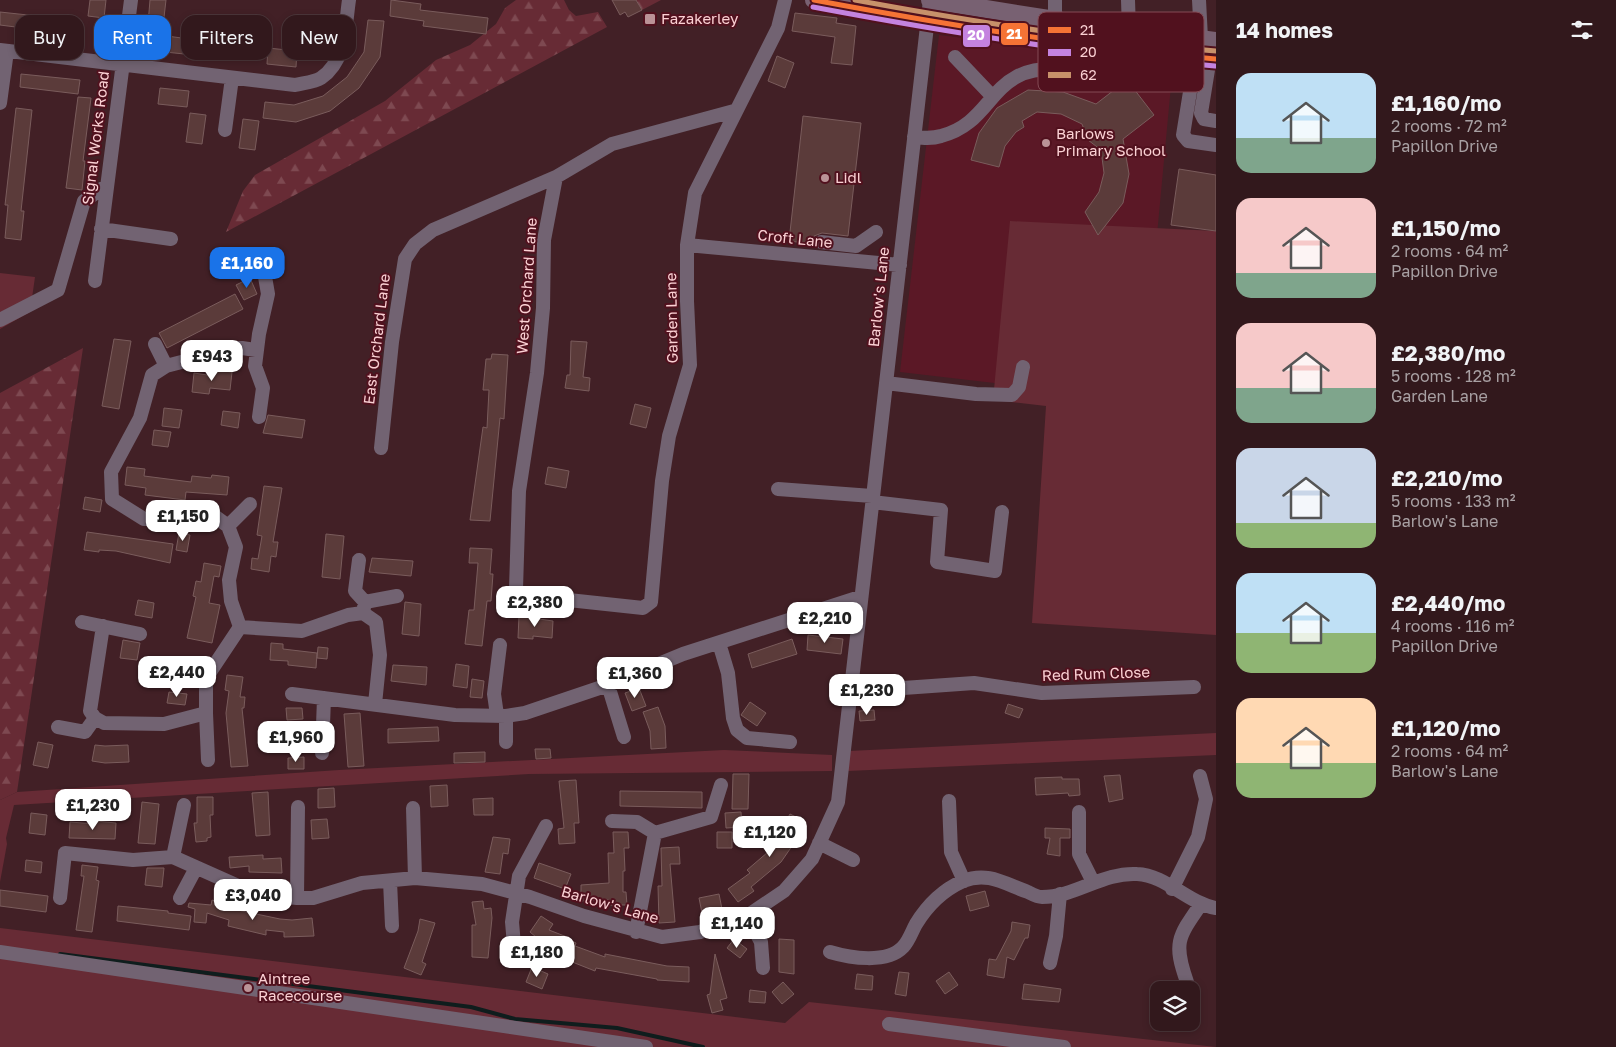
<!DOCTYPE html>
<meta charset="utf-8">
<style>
:root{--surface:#32181c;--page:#3d2529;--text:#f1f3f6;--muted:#a8a0a3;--line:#4d373b;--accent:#1a73e8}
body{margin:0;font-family:"Golos Text",sans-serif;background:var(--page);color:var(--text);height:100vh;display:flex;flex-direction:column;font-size:19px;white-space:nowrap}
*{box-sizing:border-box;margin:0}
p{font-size:16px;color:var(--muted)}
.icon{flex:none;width:28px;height:28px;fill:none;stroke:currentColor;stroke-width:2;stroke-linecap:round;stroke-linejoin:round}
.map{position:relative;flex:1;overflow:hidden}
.side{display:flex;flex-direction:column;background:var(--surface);width:400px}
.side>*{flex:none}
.top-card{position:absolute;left:15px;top:15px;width:475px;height:45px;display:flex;gap:10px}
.fabs{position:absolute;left:1150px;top:981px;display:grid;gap:10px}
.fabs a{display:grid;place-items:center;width:50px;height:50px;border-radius:10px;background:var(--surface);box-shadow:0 2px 8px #0003,0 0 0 1px var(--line);font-size:25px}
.price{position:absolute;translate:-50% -42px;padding:0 11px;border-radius:10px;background:#fff;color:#222;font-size:16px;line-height:32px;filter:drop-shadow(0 1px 2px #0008)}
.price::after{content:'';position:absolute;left:50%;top:30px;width:15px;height:11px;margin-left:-8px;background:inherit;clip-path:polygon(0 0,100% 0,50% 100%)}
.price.current{background:var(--accent);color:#fff}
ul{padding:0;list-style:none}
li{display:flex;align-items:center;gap:15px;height:125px;padding:0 20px}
li span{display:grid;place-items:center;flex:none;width:140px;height:100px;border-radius:15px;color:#555}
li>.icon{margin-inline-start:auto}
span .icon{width:60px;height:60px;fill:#fffc;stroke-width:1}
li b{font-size:21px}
h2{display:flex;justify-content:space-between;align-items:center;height:60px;padding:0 20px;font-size:21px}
.pill{padding:0 18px;border-radius:15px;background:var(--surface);box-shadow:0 2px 8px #0003,0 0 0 1px var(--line);font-size:18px;line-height:45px}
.pill.current{background:var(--accent);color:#fff}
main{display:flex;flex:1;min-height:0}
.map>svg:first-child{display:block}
</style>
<main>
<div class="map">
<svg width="1216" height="1047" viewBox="0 0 1216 1047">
<defs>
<pattern id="forest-firs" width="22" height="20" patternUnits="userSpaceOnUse" patternTransform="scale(1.25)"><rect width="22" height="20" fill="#672b35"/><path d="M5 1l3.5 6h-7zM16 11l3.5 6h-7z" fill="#7e4951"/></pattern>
</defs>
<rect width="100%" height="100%" fill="#422026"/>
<path fill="#5b1826" d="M939 35 1173 64 1157 235 1003 384 900 372Z"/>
<path fill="#672b35" d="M1010 221 1216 231V635L1032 623 1046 406 993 400Z
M0 273 35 277 30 312 0 329Z
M1216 733V755L847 771 849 751Z
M724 750 832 755V771L529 774 14 805 6 838 7 844 0 882V800L17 792 339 770Z
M0 928 785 1023 809 1002 1216 1047H0Z"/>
<path fill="url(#forest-firs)" d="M516 0H564L569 10 576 16 598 12 607 27 226 232 243 191 255 175 385 101 436 60 470 45 496 24 505 8Z
M636 0H661L642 10Z
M83 348 17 792 0 800V393Z"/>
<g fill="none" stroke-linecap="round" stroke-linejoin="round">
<path stroke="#0f1d1d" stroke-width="4" d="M60 954 471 1007 515 1019 617 1028 703 1047"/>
</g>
<path fill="#5b3b3a" stroke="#7a5c5c" d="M90 0H106L104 18 88 16Z
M150 0H166L163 26 148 24Z
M391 0 421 4 420 10 488 18 486 34 423 26 424 21 390 16Z
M612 0H636L642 10 628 17 625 12 620 15Z
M0 12 37 16V19L77 25 75 41 46 37 47 31 0 25Z
M795 13 837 18 836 23 856 26 852 65 831 63 835 37 792 31Z
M313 15 329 16 325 46 309 44Z
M368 20 384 21 380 57 359 88 330 111 296 122 263 118 265 102 294 105 323 96 347 77 364 52Z
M167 36 196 40 194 55 165 52Z
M204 36 263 43 262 56 203 49Z
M268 48 297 51 296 67 267 64Z
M777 56 794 63 785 88 768 81Z
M21 74 80 80 78 94 20 87Z
M1127 80 1154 115 1123 139 1129 174 1123 203 1098 235 1085 212 1099 192 1104 173 1101 150 1088 140 1082 124 1061 114 1037 112 1022 121 1024 127 1016 132 1005 146 999 167 971 160 979 133 997 108 1028 90 1063 92 1096 104Z
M160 88 189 91 187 107 158 104Z
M78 97 91 98 83 161H85L82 190 66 188Z
M16 108 32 110 21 211H24L21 240 5 238 8 205H5Z
M190 113 206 115 202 144 186 142Z
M803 116 861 123 848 236 822 233 814 236 813 244 789 241Z
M243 119 259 121 255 150 239 148Z
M1179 169 1216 175V231L1171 225Z
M250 278 257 294 244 300 236 285Z
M235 294 243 309 167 348 159 333Z
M114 339 131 341 119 409 102 406Z
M571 341 587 342 583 377 590 378 589 391 565 388 567 375H570Z
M492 354 508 355 504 419 500 418 490 521 470 520 483 427 487 428 489 390H483L486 359H491Z
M215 370 232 372 230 390 210 388 209 394 192 392 194 373 214 376Z
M635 404 651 408 646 428 630 424Z
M164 408 182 410 179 428 162 426Z
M223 411 240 413 238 428 221 425Z
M268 415 305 420 302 438 263 433Z
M154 430 171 432 168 447 152 445Z
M127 467 145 469 144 476 191 482 192 476 211 478 212 475 229 477 227 495 186 492 185 500 145 495 146 488 125 485Z
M548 467 569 471 566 488 545 484Z
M264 486 282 488 273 542H278L276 557 271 556 269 572 251 569 252 558 258 559 262 536 257 535Z
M85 497 102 500 100 512 83 509Z
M87 532 173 544 170 563 116 551 99 550V552L84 550Z
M179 533 190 535 187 552 176 550Z
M326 534 344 536 340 579 322 577Z
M470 548 492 549 490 574H493L491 601H487L482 646 465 644 469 610H474L478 563H469Z
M372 558 413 561 411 576 369 572Z
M204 563 221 566 219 577 214 576 209 603 220 605 212 643 187 638 196 597 193 596 196 581 201 582Z
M138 600 154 603 152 618 135 615Z
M405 602 421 604 419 636 402 634Z
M519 616 553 621 552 638 533 636V639L518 638Z
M808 635 843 639 841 654 807 650Z
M792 639 797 654 752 668 748 654Z
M123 640 140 643 137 660 120 658Z
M271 643 283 644V649L317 653 316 668 288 665V661L270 660Z
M318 647 328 648 327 659 317 658Z
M456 664 469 666 467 688 453 686Z
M393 665 427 667 426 685 391 681Z
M227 675 243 677 240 697H245L244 708H242L248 766 231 767 226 713 229 691 225 690Z
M472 679 484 681 482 698 470 697Z
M639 688 646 706 632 711 625 693Z
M169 692 187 694 185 705 167 703Z
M750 702 766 713 757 726 741 715Z
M1008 704 1023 709 1019 718 1005 713Z
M658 707 665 726 666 748 651 749 650 731 643 712Z
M286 708H302L303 719 287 720Z
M874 710 875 720 860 721 859 711Z
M360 713 364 766 348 767 344 714Z
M438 727 439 741 388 743V729Z
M38 742 53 745 48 768 33 765Z
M95 745 105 746 128 745 129 762 105 763 92 761Z
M535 749H550L551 758 536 759Z
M485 752V762L454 763V753Z
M304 757V769H288V758Z
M733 774H749L748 809H732Z
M1120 775 1123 799 1109 802 1104 776Z
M1062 777V779H1079L1080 795 1069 796 1068 793 1036 795 1035 778Z
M576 780 579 823H574L575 843 559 844 558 829 564 828 559 781Z
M447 785 448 806 431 807 430 786Z
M334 788 335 807 318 808V789Z
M620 791 702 792V808L620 806Z
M268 792 270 835 256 836 252 793Z
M197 797H213V815H210L211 837 207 838V841L196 842 194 823H197Z
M493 798V815H474L473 799Z
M142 802 159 804 155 844 138 843Z
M741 812 742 827 726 828 725 813Z
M31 813 47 815 45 835 29 833Z
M790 814 806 822 799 836 781 862 751 887 754 891 738 902 728 889 750 873 747 870 768 852Z
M327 819 329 838 312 839 311 820Z
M96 821 116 823 115 839 69 838 70 822 96 824Z
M1045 828 1070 829V838H1060V856L1047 854 1050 838H1045Z
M613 832H628L629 848H624L625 871H623V892H626L627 905H609V900L581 901V885L609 883 608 853H614Z
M717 832H732V848H717Z
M493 837 510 839 508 854 503 853 500 874 485 872Z
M679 847 680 864H670L675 922 659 923 658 886H662L661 848Z
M263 855V859L281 858 282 873 249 872V866L230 868 229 857Z
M26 860 42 862 41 873 25 871Z
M539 863 571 874 565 889 534 878Z
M82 865 98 867 96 880 99 881 92 932 76 930 84 876H81Z
M147 868H164L162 887 145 885Z
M0 890 48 896 46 912 0 906Z
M985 891 989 906 970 911 966 896Z
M719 894 722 909 702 913 699 898Z
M212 900 242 911 280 919 292 920 312 918 314 936 284 937V932L266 930V935L228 926 229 920 207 913 206 923 194 922 195 909 188 907 189 903 211 905Z
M483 901 484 909 491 908 492 918 488 958 472 957V925H476L472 902Z
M118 906 168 911V913L191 916 189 930 117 921Z
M541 916 553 924 549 930 567 937V939L576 943 575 946 605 957V954L667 966 689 967V982L657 980V979L596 968 595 971 547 952 538 966 529 960 534 953 528 949 536 937 530 932Z
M420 919 435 923 422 962 426 964 421 975 404 968 418 931Z
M1012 922 1030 925 1028 938H1025L1014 960 1007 957 1004 978 987 975 989 959 996 960 1011 931Z
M734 939 747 949 740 958 727 948Z
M779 939 794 940V974L779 972Z
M715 954 727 998 720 1000 723 1010 712 1013 707 995 710 994Z
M532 967 548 974 542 989 526 982Z
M899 972 909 973 906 996 895 994Z
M949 972 958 985 945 994 936 981Z
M857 974 873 976 872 990 855 989Z
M783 982 794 994 782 1004 772 992Z
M1024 984 1061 989 1059 1002 1022 999Z
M750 990 766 992 765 1003 749 1002Z"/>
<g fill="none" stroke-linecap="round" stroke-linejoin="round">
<path stroke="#726372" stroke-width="14" d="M1055 0V20
M1128 0 1129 30
M1199 0 1202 57 1208 70 1201 113 1204 119 1216 121
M0 50 295 85C303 83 315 82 321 78 346 61 345 27 349 0
M955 57 992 96
M1202 57 1194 67 1183 135 1188 141 1216 145
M0 103 7 51
M734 111 612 144 556 177 544 240 543 308 537 373 519 491 516 589 522 595 643 608 651 602 662 481 669 436 690 365 687 301V245L695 193 778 28 785 0
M225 130 232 78
M914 137C923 138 932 139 941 136 999 121 987 59 1071 70
M101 229 171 239
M821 242 856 246 876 232
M687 245 900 265
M95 281 131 0
M0 320 58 290 84 201 106 186
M155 344 166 366
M886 383 976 394 1012 395 1019 387 1023 367
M259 417 263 388 255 366 259 334 268 294 264 271
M381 448 392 342 405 259 415 244 433 230 556 177
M778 489 872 496
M872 502 941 510 937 562 995 571 1002 512
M228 526 250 504
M359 560 355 591 365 602 363 613
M365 602 397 596
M82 622 140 634
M103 626 90 711 95 718 104 723 164 724 206 713V678L240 627 302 631 348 615 363 613 376 622 380 655 375 704
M240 627 231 601 229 580 236 547 228 526 213 515 194 511 160 519H144L112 499 111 472 140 418 152 375 166 366 193 359 213 349 242 348 256 350
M719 643 728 673 733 718 737 730 747 738 790 742
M608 685 624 737
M850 687 875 690 974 683 1042 693 1194 687
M292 694 455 715 506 716 525 713 608 685 683 654 860 597
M206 713 208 760
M497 715 494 694 500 645
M58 727 85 732 95 718
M506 742V716
M322 753 324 698
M949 801 951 852 964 881
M413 808 415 878
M1079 812V854L1093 882
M612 821 637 822 655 833
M819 843 853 860
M173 857 184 805
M390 881 392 926
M1172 889 1198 837 1206 799 1200 776
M60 898 65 853 133 860 173 857 256 894 297 898H313L362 883 415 878 482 884 530 897 584 916 662 937 700 932 747 916 784 891 812 859 838 802 930 0
M180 898 196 868
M297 898 298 807
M747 916 761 942 763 968
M636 932 655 833 711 817 721 785
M514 945 512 922 519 876 546 826
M0 952 646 1047
M830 952C850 958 887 964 903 947 909 941 912 931 916 924 927 906 943 890 963 881 988 871 1005 884 1028 892 1032 894 1037 897 1042 897 1075 897 1103 872 1137 874 1166 875 1187 903 1216 908
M1050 963 1056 936 1060 894
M1187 982C1173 943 1178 937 1201 904
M889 1024 1064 1047"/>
<path stroke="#786172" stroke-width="18" d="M814 0 926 21 1149 53 1216 59
M930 0 1055 20 1216 41"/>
<defs>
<path id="bus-1" d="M814 0C947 25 1081 47 1216 59"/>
<path id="bus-2" d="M813 7C946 32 1080 54 1215 66"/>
<path id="bus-3" d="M855 0C974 22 1095 41 1216 51"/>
</defs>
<use href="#bus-1" stroke="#51111e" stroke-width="9"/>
<use href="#bus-2" stroke="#51111e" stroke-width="9"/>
<use href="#bus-3" stroke="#51111e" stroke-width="9"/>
<use href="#bus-1" stroke="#f57335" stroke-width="5"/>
<use href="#bus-2" stroke="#c483df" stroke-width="5"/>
<use href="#bus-3" stroke="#c7916a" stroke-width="5"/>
</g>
<g fill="#ba9397" stroke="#51111e" stroke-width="2">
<rect x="644" y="13" width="12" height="12" rx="2.5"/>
<circle cx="1046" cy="143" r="5"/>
<circle cx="825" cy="178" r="5"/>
<circle cx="248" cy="988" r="5"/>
</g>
<g text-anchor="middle" stroke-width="4" stroke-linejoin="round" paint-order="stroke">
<g font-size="15" fill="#fbd1d4" stroke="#51111e" text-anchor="start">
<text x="661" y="24">Fazakerley</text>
<text x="1056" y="139">Barlows<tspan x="1056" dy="17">Primary School</tspan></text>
<text x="835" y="183">Lidl</text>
<text x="258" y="984">Aintree<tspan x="258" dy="17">Racecourse</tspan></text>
</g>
<g font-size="15" fill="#fbd1d4" stroke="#51111e">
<text transform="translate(96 138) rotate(-83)" y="5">Signal Works Road</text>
<text transform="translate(795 239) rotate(6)" y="5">Croft Lane</text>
<text transform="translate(527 286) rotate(-86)" y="5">West Orchard Lane</text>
<text transform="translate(879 297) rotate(-84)" y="5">Barlow's Lane</text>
<text transform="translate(672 318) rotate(-91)" y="5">Garden Lane</text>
<text transform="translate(377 339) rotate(-83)" y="5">East Orchard Lane</text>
<text transform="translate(1096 674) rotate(-2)" y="5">Red Rum Close</text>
<text transform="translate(610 905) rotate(16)" y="5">Barlow's Lane</text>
</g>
</g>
<rect x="1038" y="12" width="166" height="80" rx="8" fill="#51111e" stroke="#844b55" stroke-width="1"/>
<rect x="1048" y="27" width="23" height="6" fill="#f57335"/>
<rect x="1048" y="49" width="23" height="7" fill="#c483df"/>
<rect x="1048" y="72" width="23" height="6" fill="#c7916a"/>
<g font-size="14" fill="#fbd1d4">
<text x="1080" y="35">21</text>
<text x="1080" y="57">20</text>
<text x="1080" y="80">62</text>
</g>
<g stroke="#51111e" stroke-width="2">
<rect x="1000" y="22" width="29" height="24" rx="5" fill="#f57335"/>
<rect x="962" y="24" width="29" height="24" rx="5" fill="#c483df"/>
</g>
<g font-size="14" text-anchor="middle" font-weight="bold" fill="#fff">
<text x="1014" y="39">21</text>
<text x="976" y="40">20</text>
</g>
</svg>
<div class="fabs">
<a><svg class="icon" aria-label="layers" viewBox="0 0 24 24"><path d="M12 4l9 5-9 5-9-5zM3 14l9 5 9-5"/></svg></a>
</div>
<b class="price current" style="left:247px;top:289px">£1,160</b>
<b class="price" style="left:212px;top:382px">£943</b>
<b class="price" style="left:183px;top:542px">£1,150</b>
<b class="price" style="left:535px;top:628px">£2,380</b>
<b class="price" style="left:825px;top:644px">£2,210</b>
<b class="price" style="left:177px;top:698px">£2,440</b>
<b class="price" style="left:635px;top:699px">£1,360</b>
<b class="price" style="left:867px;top:716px">£1,230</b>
<b class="price" style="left:296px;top:763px">£1,960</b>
<b class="price" style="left:93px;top:831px">£1,230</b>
<b class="price" style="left:770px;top:858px">£1,120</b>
<b class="price" style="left:253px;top:921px">£3,040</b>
<b class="price" style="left:737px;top:949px">£1,140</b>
<b class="price" style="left:537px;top:978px">£1,180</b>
<div class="top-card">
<a class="pill">Buy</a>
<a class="pill current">Rent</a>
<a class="pill">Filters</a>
<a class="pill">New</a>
</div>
</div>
<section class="side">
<h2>14 homes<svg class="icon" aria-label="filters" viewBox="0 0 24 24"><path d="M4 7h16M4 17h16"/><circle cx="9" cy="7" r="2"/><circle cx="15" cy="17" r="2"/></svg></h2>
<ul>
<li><span style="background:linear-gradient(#bfe0f5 65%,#7fa58c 0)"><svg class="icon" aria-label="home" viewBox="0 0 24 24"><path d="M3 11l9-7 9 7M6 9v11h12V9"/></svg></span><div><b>£1,160/mo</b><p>2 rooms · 72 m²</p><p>Papillon Drive</p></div></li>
<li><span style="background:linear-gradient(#f6c9c9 75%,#7fa58c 0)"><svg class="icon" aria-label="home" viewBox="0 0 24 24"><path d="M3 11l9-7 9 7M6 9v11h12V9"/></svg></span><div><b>£1,150/mo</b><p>2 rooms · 64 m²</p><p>Papillon Drive</p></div></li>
<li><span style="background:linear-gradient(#f6c9c9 65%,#7fa58c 0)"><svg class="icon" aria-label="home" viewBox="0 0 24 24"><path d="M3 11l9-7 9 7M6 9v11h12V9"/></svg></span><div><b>£2,380/mo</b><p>5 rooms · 128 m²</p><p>Garden Lane</p></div></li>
<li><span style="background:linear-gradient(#c9d6e8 75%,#8fb573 0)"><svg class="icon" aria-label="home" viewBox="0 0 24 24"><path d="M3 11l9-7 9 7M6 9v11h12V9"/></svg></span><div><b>£2,210/mo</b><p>5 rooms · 133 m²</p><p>Barlow's Lane</p></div></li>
<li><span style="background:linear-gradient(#bfe0f5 60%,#8fb573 0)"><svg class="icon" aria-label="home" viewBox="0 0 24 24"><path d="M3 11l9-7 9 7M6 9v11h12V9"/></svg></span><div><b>£2,440/mo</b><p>4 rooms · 116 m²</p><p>Papillon Drive</p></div></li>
<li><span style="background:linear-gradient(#ffd9b3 65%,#8fb573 0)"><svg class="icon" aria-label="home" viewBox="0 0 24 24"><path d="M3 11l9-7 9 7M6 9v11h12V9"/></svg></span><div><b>£1,120/mo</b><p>2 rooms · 64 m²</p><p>Barlow's Lane</p></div></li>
</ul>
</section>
</main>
